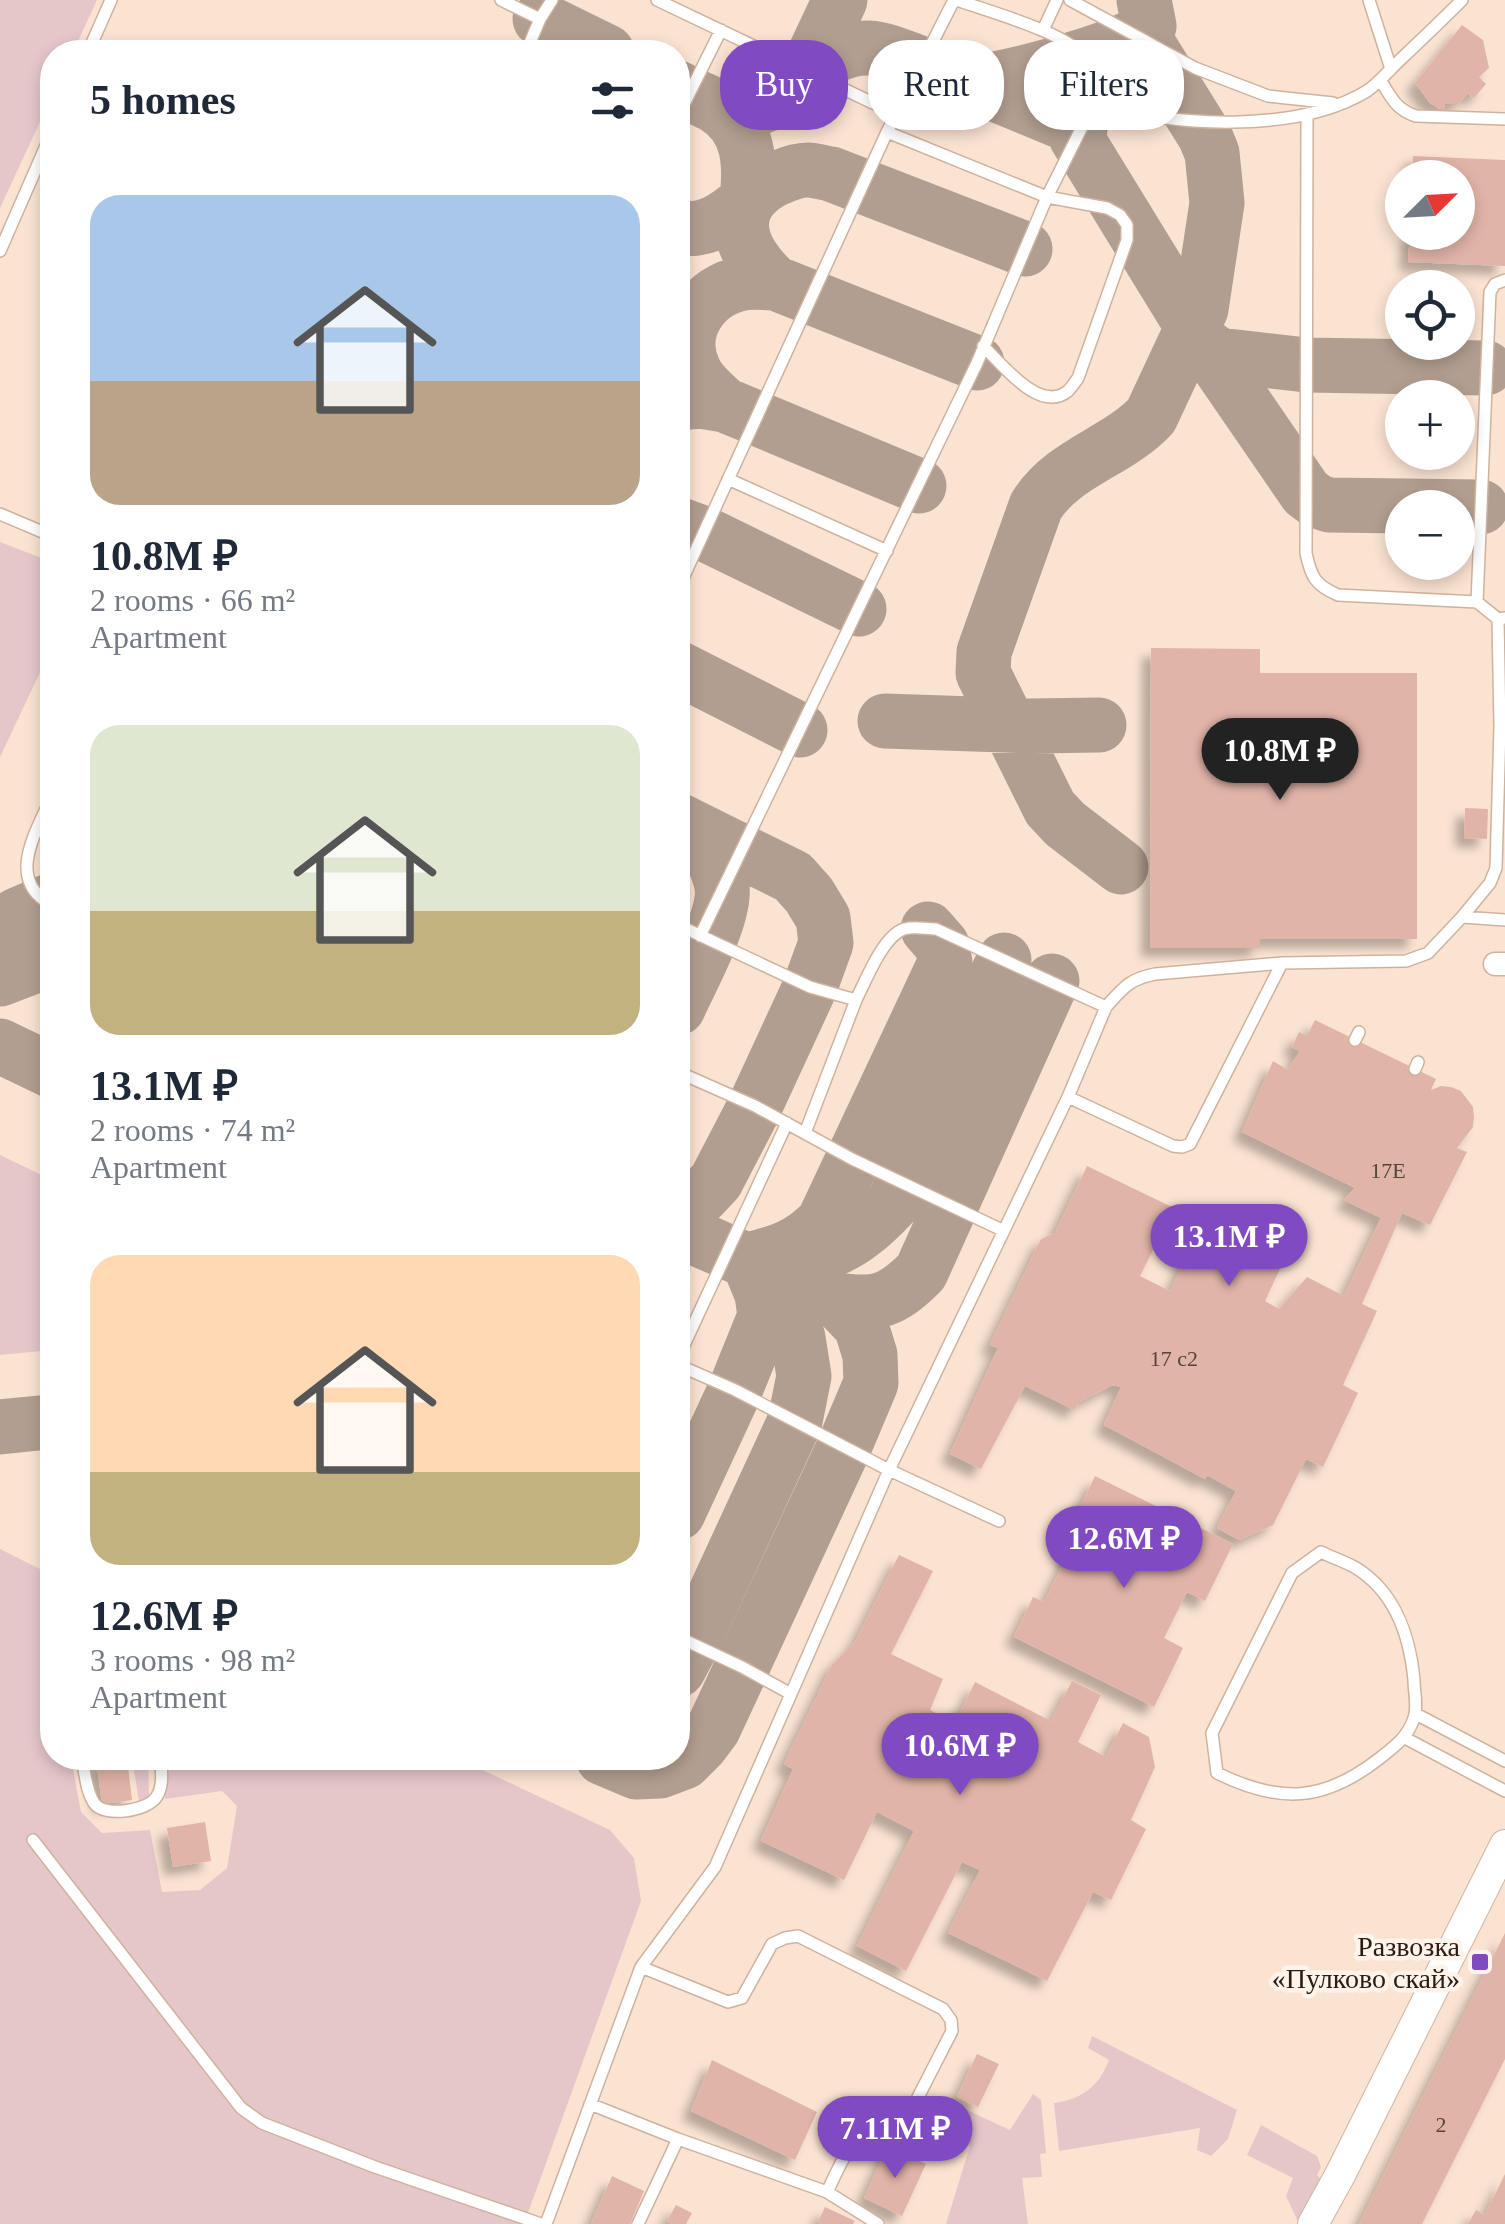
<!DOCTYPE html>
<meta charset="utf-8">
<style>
:root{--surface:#fff;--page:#f2f2f3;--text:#1f2937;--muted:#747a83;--accent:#7f4ac2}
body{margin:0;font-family:Georgia,serif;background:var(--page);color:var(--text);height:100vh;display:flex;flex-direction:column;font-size:38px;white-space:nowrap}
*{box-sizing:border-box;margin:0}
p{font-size:32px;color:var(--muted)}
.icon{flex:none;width:55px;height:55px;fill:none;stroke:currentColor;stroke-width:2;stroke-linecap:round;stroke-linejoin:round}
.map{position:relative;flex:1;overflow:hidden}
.drawer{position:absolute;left:40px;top:40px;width:650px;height:1730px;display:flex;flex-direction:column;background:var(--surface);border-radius:40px;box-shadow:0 5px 15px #0003}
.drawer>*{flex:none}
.banner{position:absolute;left:720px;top:40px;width:635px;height:90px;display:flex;gap:20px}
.needle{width:65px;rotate:66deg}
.tools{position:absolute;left:1385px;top:160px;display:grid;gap:20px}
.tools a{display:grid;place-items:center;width:90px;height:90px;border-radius:50%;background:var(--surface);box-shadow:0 5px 15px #0003;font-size:50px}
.price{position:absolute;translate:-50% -85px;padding:0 22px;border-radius:35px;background:var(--accent);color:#fff;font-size:32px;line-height:65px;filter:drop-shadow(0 2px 5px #0008)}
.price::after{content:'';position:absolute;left:50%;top:60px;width:30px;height:22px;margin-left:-15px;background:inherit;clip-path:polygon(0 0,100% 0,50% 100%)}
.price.selected{background:#222;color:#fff}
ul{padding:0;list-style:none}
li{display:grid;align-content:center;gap:20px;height:530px;padding:0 50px}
li span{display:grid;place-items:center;height:310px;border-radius:30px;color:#555}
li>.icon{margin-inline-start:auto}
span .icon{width:180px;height:180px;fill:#fffc;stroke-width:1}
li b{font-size:42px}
h2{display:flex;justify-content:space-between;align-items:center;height:120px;padding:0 50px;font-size:42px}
.pill{padding:0 35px;border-radius:40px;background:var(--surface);box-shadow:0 5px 15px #0003;font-size:35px;line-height:90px}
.pill.selected{background:var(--accent);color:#fff}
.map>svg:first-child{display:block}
</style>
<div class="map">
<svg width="1505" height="2224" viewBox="0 0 1505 2224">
<defs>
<filter id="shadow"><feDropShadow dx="-9" dy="9" stdDeviation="5" flood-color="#0004"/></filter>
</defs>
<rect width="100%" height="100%" fill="#fbe3d2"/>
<path fill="#e5c7ca" d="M0 0H97L73 52H52V96L0 208Z
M0 542 52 562V647L0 757Z
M0 1155 52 1180V1350L0 1355Z
M0 1549 52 1575V1758H71L81 1812 102 1833 150 1830 162 1892 200 1890 227 1868 237 1806 222 1791 165 1799 164 1758H457L610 1830 634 1858 641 1901 524 2224H0Z
M132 1758H148L149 1795 140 1807Z
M1092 2036 1237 2110 1228 2139 1211 2156 1197 2150 1200 2128 1059 2151 1054 2103C1083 2099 1099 2086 1109 2060L1088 2048Z
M1033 2094 1041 2100 1046 2153 1040 2154 1042 2177 1022 2178 1028 2224H946L970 2146 929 2124 941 2098 1010 2130Z
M1261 2125 1317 2156 1321 2167 1317 2175 1321 2179 1299 2224 1286 2196 1293 2178 1247 2155Z"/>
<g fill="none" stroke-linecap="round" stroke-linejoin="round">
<path stroke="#b29e90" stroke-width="55" d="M540 19 607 52
M964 79C974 79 985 80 995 79 1026 73 1130 47 1149 26L1144 0
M801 83 840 0
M678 88C690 95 703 99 715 106 750 127 751 164 747 200 726 219 706 232 678 228
M714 105C727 108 740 111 753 109 776 105 788 89 804 74 820 60 848 47 869 48 887 49 905 58 922 64L1080 129
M1076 137 1193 328 1205 346 1219 355 1306 365 1486 368
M775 283C737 250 723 204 778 178 787 174 798 170 808 170 815 170 824 173 831 174L1025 249
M1205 346 1306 493 1317 501 1329 505 1481 507
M689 402 701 401 725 405 919 486
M725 405C714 395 700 384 694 370 675 331 703 290 744 283 754 281 765 283 775 283L977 363
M678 524 703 533 859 609
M678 668 800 730
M885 721 1032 726 1099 725
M678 820 793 877 809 895 823 918 826 943 810 987 755 1106 716 1181 701 1197 678 1208
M1121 867 1065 824 1050 808 983 673 984 652 1036 506C1063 463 1117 452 1151 416L1201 309 1217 203 1212 153 1205 136 1146 41
M928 929 942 945 945 963 824 1221C802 1245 780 1252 749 1260 817 1261 846 1254 894 1202L1004 960
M0 950 17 915 52 900
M0 979 52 959
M678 1008C691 979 726 916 722 887 719 868 709 851 697 836
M0 1046 52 1071
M836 1300C877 1306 892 1301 921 1272L1052 981
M0 1427 49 1422
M678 1513 735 1390 765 1316 762 1294 751 1267
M678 1670 692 1644 795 1421 804 1376 798 1338 788 1307 764 1267
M603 1758 636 1772 660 1771 684 1762 701 1745 713 1729 742 1667 844 1447 871 1383 870 1355 861 1326 836 1300 678 1230"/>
</g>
<path fill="#e1b4a8" filter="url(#shadow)" d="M1462 25 1483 40 1489 68 1479 77 1486 84 1474 98 1468 93 1458 104H1445V109H1440L1430 103 1415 83Z
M1413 156 1505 160V266L1408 262 1410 232H1458V178H1412Z
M1151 648 1260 649V673H1417V939H1260V948H1150Z
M1465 808 1488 809 1487 839 1464 838Z
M1315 1020 1436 1079 1431 1090 1441 1086 1451 1087 1461 1091 1473 1107 1474 1117 1473 1127 1457 1148 1467 1152 1430 1225 1402 1213 1362 1304 1377 1311 1343 1385 1358 1393 1323 1467 1306 1459 1273 1525 1239 1540 1217 1528 1236 1491 1207 1475 1205 1479 1104 1425 1121 1387 1113 1385 1079 1402 1075 1410 1025 1386 981 1469 950 1454 998 1348 990 1345 1041 1239 1055 1233 1087 1166 1174 1208 1140 1276 1170 1291 1204 1221 1216 1226 1223 1209 1292 1243 1265 1301 1279 1309 1307 1277 1344 1296 1381 1218 1344 1200 1355 1188 1242 1132 1273 1061 1288 1070 1300 1051 1292 1047 1299 1032 1307 1036Z
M1095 1476 1233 1544 1205 1601 1187 1592 1164 1638 1183 1648 1154 1707 1014 1637 1033 1597 1044 1602 1083 1525 1074 1520Z
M899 1555 933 1571 891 1654 943 1679 930 1710 955 1723 975 1682 1051 1721 1072 1681 1101 1695 1078 1742 1106 1757 1123 1723 1149 1737 1155 1767 1131 1820 1146 1829 1111 1900 1093 1892 1047 1981 948 1933 980 1870 962 1862 906 1971 857 1946 914 1831 877 1812 844 1880 761 1841 793 1769 784 1764 832 1665 855 1642Z
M96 1758H127L132 1800 102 1804Z
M205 1822 211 1861 173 1867 167 1828Z
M1505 1933V2059L1422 2224H1359Z
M977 2054 999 2064 978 2107 957 2097Z
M712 2060 817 2112 795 2160 691 2111Z
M888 2146 926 2164 902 2216 864 2198Z
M1505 2174V2224H1468L1476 2210 1485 2215Z
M612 2176 644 2191 630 2224H591Z
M676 2205 692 2213 686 2224H672L667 2221Z
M825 2207 855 2221 853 2224H823L818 2222Z"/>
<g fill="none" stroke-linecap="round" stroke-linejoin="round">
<defs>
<path id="lane" d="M501 0 540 19
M657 0 896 114
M1070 0 1195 68 1268 96 1333 103
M1369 0 1391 69
M1043 30 1057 0
M88 52 111 0
M526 52 540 19 552 0
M1381 81C1391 98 1397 110 1416 116L1505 119
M1094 103C1171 127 1296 134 1367 91 1380 82 1389 70 1401 59 1421 40 1442 20 1462 0
M678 116 721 30
M1307 116 1306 553C1311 577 1315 585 1338 595L1477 602 1498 619 1505 618
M887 132 1047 197 1107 208 1120 215 1127 225V240L1078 378C1075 382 1072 387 1068 391 1040 414 1003 365 983 346
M0 251 52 132
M728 479 887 551
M0 514 52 536
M678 589 887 132 954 0
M1477 602 1490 292 1495 284 1505 280
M52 796C37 831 4 880 52 905
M1462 917 1505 920
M678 925 810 987 856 1000C866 980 883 936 904 929 915 926 925 929 936 929L1106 1007 1068 1097 889 1470 791 1694
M700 936 977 363 1047 197 1094 103C1099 87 1098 72 1087 58 1065 32 990 12 957 0
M1106 1007C1123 988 1129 979 1155 974L1282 963 1406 961 1428 953 1462 917 1490 883 1496 868 1500 727 1498 619
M1355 1040 1359 1032
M1415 1069 1418 1062
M678 1072 755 1106 852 1159 1002 1230
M1068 1097 1173 1146 1182 1147 1190 1144 1282 963
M805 1133 856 1000
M678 1358 787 1123
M678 1365 735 1390 889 1470 999 1521
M1321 1552C1333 1558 1346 1562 1356 1568 1395 1592 1410 1637 1414 1680 1414 1692 1418 1707 1414 1718 1408 1737 1395 1746 1380 1758 1324 1802 1280 1804 1217 1773L1212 1733 1292 1573Z
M1416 1714 1505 1761
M1405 1738 1505 1791
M82 1758C85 1772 86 1791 94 1803 104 1818 149 1811 157 1796 164 1785 161 1770 161 1758
M33 1840 241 2108 262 2123 375 2167 541 2224
M641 1967 728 2002 742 1998 772 1944 785 1938 798 1936 943 2009 951 2020 952 2031 912 2109C897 2124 884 2120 867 2129 850 2139 836 2174 827 2192
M590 2104 678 2139 827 2192 878 2224
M546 2224 641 1967 715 1867 791 1694 742 1667 678 1637
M638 2224 678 2139"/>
<path id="street" d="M1495 964H1505"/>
<path id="secondary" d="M1313 2224 1340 2175 1505 1845"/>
</defs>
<use href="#lane" stroke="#cfb29d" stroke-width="14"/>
<use href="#street" stroke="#cfb29d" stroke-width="25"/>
<use href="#secondary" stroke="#cfb29d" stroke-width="32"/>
<use href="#lane" stroke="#fff" stroke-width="11"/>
<use href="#street" stroke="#fff" stroke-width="22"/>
<use href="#secondary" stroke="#fff" stroke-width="30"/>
</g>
<rect fill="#7f4ac2" stroke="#fff3ea" stroke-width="4" x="1470" y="1952" width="20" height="20" rx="5"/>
<g text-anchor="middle" stroke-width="9" stroke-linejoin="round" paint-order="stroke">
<g font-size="22" fill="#57443a">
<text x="1388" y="1178">17Е</text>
<text x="1174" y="1366">17 с2</text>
<text x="1441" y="2132">2</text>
</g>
<g font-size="28" fill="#291e16" stroke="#fff3ea" text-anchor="end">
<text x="1460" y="1956">Развозка<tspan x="1460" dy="32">«Пулково скай»</tspan></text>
</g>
</g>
</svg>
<div class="tools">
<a><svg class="needle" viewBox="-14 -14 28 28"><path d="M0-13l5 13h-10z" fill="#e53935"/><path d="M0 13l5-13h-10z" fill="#747a83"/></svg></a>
<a><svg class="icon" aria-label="locate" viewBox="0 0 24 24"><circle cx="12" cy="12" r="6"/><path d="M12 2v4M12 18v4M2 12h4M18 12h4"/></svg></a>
<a>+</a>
<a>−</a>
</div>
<b class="price selected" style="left:1280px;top:803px">10.8M ₽</b>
<b class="price" style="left:1229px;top:1289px">13.1M ₽</b>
<b class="price" style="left:1124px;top:1591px">12.6M ₽</b>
<b class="price" style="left:960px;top:1798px">10.6M ₽</b>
<b class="price" style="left:895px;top:2181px">7.11M ₽</b>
<div class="banner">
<a class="pill selected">Buy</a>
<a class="pill">Rent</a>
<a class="pill">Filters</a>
</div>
<section class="drawer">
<h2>5 homes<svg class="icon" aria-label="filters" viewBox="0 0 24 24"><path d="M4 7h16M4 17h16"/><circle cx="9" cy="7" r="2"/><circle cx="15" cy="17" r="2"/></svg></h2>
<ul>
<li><span style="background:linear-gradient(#a9c7e8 60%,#b9a48a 0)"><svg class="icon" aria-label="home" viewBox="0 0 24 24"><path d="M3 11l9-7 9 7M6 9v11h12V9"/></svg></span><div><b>10.8M ₽</b><p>2 rooms · 66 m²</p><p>Apartment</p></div></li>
<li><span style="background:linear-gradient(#dfe7d0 60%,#c2b280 0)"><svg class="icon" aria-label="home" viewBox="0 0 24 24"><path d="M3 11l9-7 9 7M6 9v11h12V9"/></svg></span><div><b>13.1M ₽</b><p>2 rooms · 74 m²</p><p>Apartment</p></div></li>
<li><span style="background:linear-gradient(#ffd9b3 70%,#c2b280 0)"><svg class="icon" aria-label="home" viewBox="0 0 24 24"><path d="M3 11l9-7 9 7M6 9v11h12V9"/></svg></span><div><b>12.6M ₽</b><p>3 rooms · 98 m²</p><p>Apartment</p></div></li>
</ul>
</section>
</div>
